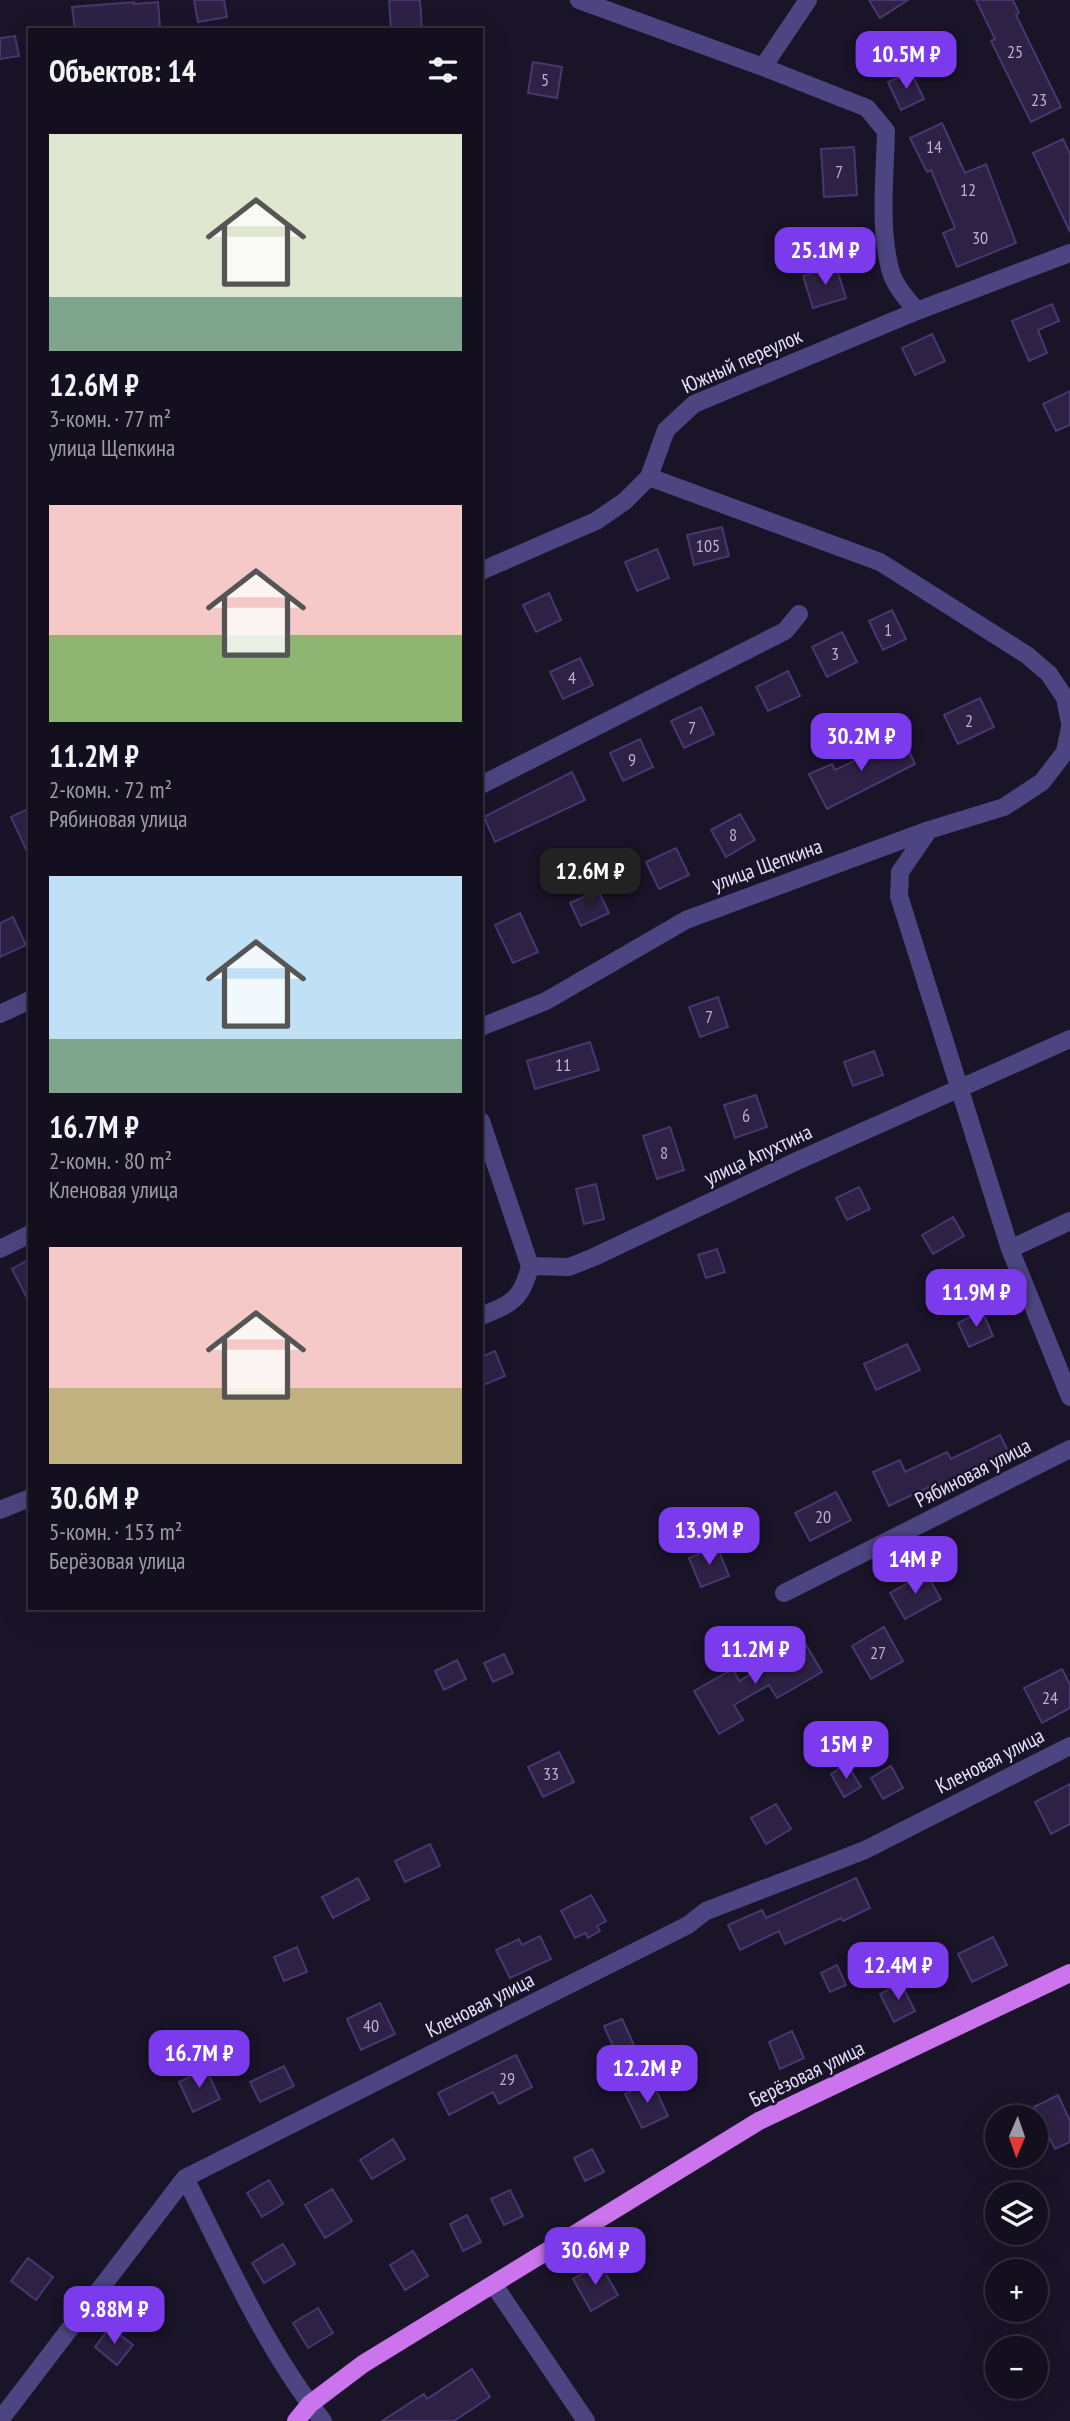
<!DOCTYPE html>
<html lang="ru">
<meta charset="utf-8">
<style>
:root{--surface:#130f1e;--page:#1c1827;--text:#f1f3f6;--muted:#9d9ca4;--line:#322f3c;--accent:#7c3aed}
body{margin:0;font-family:"PT Sans Narrow",sans-serif;background:var(--page);color:var(--text);height:100vh;display:flex;flex-direction:column;font-size:26px;white-space:nowrap}
*{box-sizing:border-box;margin:0}
p{font-size:23px;color:var(--muted)}
.icon{flex:none;width:38px;height:38px;fill:none;stroke:currentColor;stroke-width:2;stroke-linecap:round;stroke-linejoin:round}
.map{position:relative;flex:1;overflow:hidden}
.side{position:absolute;left:28px;top:28px;width:455px;height:1582px;display:flex;flex-direction:column;background:var(--surface);border-radius:0px;box-shadow:0 7px 28px #0002,0 0 0 2px var(--line)}
.side>*{flex:none}
.needle{width:46px;rotate:182deg}
.tools{position:absolute;left:985px;top:2105px;display:grid;gap:14px}
.tools a{display:grid;place-items:center;width:63px;height:63px;border-radius:50%;background:var(--surface);box-shadow:0 7px 28px #0002,0 0 0 2px var(--line);font-size:35px}
.price{position:absolute;translate:-50% -60px;padding:0 16px;border-radius:14px;background:var(--accent);color:#fff;font-size:23px;line-height:46px;filter:drop-shadow(0 2px 4px #0008)}
.price::after{content:'';position:absolute;left:50%;top:42px;width:21px;height:16px;margin-left:-10px;background:inherit;clip-path:polygon(0 0,100% 0,50% 100%)}
.price.selected{background:#222;color:#fff}
ul{padding:0;list-style:none}
li{display:grid;align-content:center;gap:14px;height:371px;padding:0 21px}
li span{display:grid;place-items:center;height:217px;border-radius:0px;color:#555}
li>.icon{margin-inline-start:auto}
span .icon{width:126px;height:126px;fill:#fffc;stroke-width:1}
li b{font-size:30px}
h2{display:flex;justify-content:space-between;align-items:center;height:84px;padding:0 21px;font-size:30px}
.map>svg:first-child{display:block}
</style>
<div class="map">
<svg width="1070" height="2421" viewBox="0 0 1070 2421">
<rect width="100%" height="100%" fill="#191428"/>
<path fill="#2d2246" stroke="#48376f" stroke-width="2" d="M194 0H224L227 17 198 22Z
M389 0H420L422 30H391Z
M869 0H908L880 18Z
M976 0H1013L1019 13 1016 15 1061 107 1031 122 991 41 995 39Z
M134 2V4L158 2 160 27 136 30H75L72 7Z
M15 36 19 56 0 59V38Z
M533 62 562 67 557 98 528 93Z
M911 72 924 99 901 110 888 82Z
M942 123 965 173 986 164 1016 243 957 267 943 233 955 228 931 170 927 172 910 138Z
M1063 139 1070 154V232L1033 153Z
M854 147 857 195 824 197 821 149Z
M836 266 846 298 813 308 803 276Z
M1052 304 1059 321 1038 330 1047 353 1029 361 1012 321Z
M932 334 945 361 915 375 902 348Z
M1070 391V425L1056 431 1043 404Z
M722 527 729 556 694 565 687 535Z
M657 549 669 578 637 591 625 562Z
M549 593 561 620 536 632 523 605Z
M892 610 906 639 883 650 869 621Z
M842 632 857 662 827 677 812 647Z
M580 658 593 685 563 699 550 672Z
M788 671 800 696 768 711 756 687Z
M980 698 994 727 958 744 944 715Z
M701 707 714 734 684 748 671 721Z
M903 738 915 764 827 809 809 774 832 764 835 770Z
M640 739 653 767 623 781 610 753Z
M572 772 585 800 495 842 484 817Z
M30 808V858L11 817Z
M740 814 755 840 726 857 711 830Z
M676 848 689 875 659 889 646 862Z
M598 890 609 913 581 926 570 903Z
M520 913 538 952 513 963 495 925Z
M13 917 26 945 0 957V923Z
M718 997 728 1027 700 1037 689 1007Z
M590 1042 599 1070 535 1089 527 1061Z
M874 1051 883 1075 853 1086 844 1062Z
M756 1095 767 1127 735 1138 724 1105Z
M670 1127 684 1170 657 1179 643 1136Z
M596 1184 604 1219 584 1224 576 1189Z
M859 1187 870 1209 847 1220 836 1198Z
M953 1217 964 1236 933 1254 922 1235Z
M717 1249 725 1272 706 1278 698 1255Z
M30 1259V1304L12 1269Z
M982 1311 993 1336 969 1347 958 1323Z
M907 1344 920 1370 876 1390 864 1364Z
M495 1351 505 1376 481 1386V1357Z
M1000 1435 1008 1451 959 1475 961 1480 938 1491 935 1484 889 1506 873 1472 900 1460 905 1472 947 1452 951 1459Z
M836 1492 851 1520 810 1541 795 1513Z
M717 1546 729 1576 701 1587 689 1558Z
M926 1573 941 1599 905 1619 890 1593Z
M884 1627 903 1661 871 1679 852 1646Z
M805 1643 822 1672 777 1698 769 1685 734 1705 743 1720 719 1734 694 1691 733 1669 739 1681Z
M504 1654 513 1673 493 1682 484 1663Z
M457 1660 466 1679 444 1690 435 1671Z
M1062 1669 1070 1685V1708L1042 1723 1024 1688Z
M559 1752 574 1782 543 1797 528 1767Z
M847 1764 861 1787 844 1797 831 1774Z
M891 1766 903 1788 883 1799 871 1778Z
M1070 1784V1824L1051 1834 1035 1802Z
M776 1804 791 1829 766 1844 751 1818Z
M430 1844 440 1866 405 1882 395 1861Z
M358 1878 369 1899 333 1918 322 1897Z
M856 1878 870 1908 843 1921 841 1918 785 1944 779 1931 740 1950 728 1925 762 1910 766 1918Z
M591 1895 606 1921 597 1926 600 1931 588 1938 585 1933 575 1938 561 1911Z
M540 1936 551 1959 510 1978 496 1950 519 1939 522 1945Z
M993 1937 1007 1965 972 1982 958 1954Z
M297 1947 307 1972 284 1981 274 1957Z
M837 1965 846 1985 830 1992 821 1973Z
M901 1983 915 2011 894 2022 880 1994Z
M380 2003 395 2034 361 2050 347 2019Z
M622 2019 634 2045 616 2053 604 2026Z
M792 2031 804 2058 780 2069 769 2042Z
M516 2055 532 2087 499 2104 493 2092 449 2115 438 2093Z
M284 2066 294 2086 260 2102 250 2082Z
M206 2069 220 2099 193 2112 179 2082Z
M652 2081 668 2116 642 2128 625 2094Z
M1058 2095 1070 2121V2142L1055 2149 1034 2107Z
M393 2139 405 2159 372 2179 360 2160Z
M592 2149 604 2172 585 2181 574 2158Z
M269 2180 283 2204 262 2217 247 2193Z
M332 2189 352 2221 325 2238 305 2205Z
M510 2190 523 2216 504 2225 491 2199Z
M467 2215 481 2242 463 2251 450 2224Z
M283 2244 295 2264 264 2283 252 2263Z
M413 2251 428 2276 405 2290 390 2265Z
M28 2258 53 2277 36 2300 11 2281Z
M600 2264 618 2295 591 2311 573 2279Z
M318 2308 333 2333 308 2348 293 2323Z
M110 2327 133 2345 117 2365 95 2347Z
M472 2369 490 2397 454 2421H382L424 2394 427 2399Z"/>
<g fill="none" stroke-linecap="round" stroke-linejoin="round">
<path stroke="#4d4581" stroke-width="18" d="M579 0 763 67 867 108 886 131C885 176 879 225 890 269 894 285 906 298 917 311
M763 67 808 0
M649 477 880 562 1027 655 1049 674 1065 698 1070 723
M481 571 596 521 625 501 649 477 666 430 694 404 917 311 1070 253
M481 785 785 631 799 614
M929 830 900 872 899 896 1010 1249 1070 1397
M0 1014 30 1000
M481 1027 546 1001 686 920 929 830 1004 807 1042 782 1065 752 1070 727
M481 1121 530 1266
M0 1249 30 1234
M1010 1249 1070 1221
M530 1266 569 1267 594 1257 797 1161 1070 1039
M481 1316C511 1304 522 1300 530 1266
M0 1510 30 1498
M784 1593 1070 1449
M185 2178C227 2260 265 2348 323 2421
M494 2285 586 2421
M0 2420 185 2178 688 1925 706 1911 865 1850 1070 1746"/>
<path stroke="#cb74ed" stroke-width="18" d="M296 2421 310 2404 363 2364 759 2121 1070 1973"/>
</g>
<g text-anchor="middle" stroke-width="5" stroke-linejoin="round" paint-order="stroke">
<g font-size="18" fill="#b7b0ce">
<text x="1015" y="58">25</text>
<text x="545" y="86">5</text>
<text x="1039" y="106">23</text>
<text x="934" y="153">14</text>
<text x="839" y="178">7</text>
<text x="968" y="196">12</text>
<text x="980" y="244">30</text>
<text x="708" y="552">105</text>
<text x="888" y="636">1</text>
<text x="835" y="660">3</text>
<text x="572" y="684">4</text>
<text x="969" y="727">2</text>
<text x="692" y="734">7</text>
<text x="632" y="766">9</text>
<text x="733" y="841">8</text>
<text x="709" y="1023">7</text>
<text x="563" y="1071">11</text>
<text x="746" y="1122">6</text>
<text x="664" y="1159">8</text>
<text x="823" y="1523">20</text>
<text x="878" y="1659">27</text>
<text x="1050" y="1704">24</text>
<text x="551" y="1780">33</text>
<text x="371" y="2032">40</text>
<text x="507" y="2085">29</text>
</g>
<g font-size="21" fill="#e5dffb" stroke="#191428">
<text transform="translate(742 361) rotate(-24)" y="7">Южный переулок</text>
<text transform="translate(767 865) rotate(-20)" y="7">улица Щепкина</text>
<text transform="translate(758 1155) rotate(-25)" y="7">улица Апухтина</text>
<text transform="translate(973 1473) rotate(-27)" y="7">Рябиновая улица</text>
<text transform="translate(990 1761) rotate(-27)" y="7">Кленовая улица</text>
<text transform="translate(480 2005) rotate(-27)" y="7">Кленовая улица</text>
<text transform="translate(807 2074) rotate(-26)" y="7">Берёзовая улица</text>
</g>
</g>
</svg>
<div class="tools">
<a><svg class="needle" viewBox="-14 -14 28 28"><path d="M0-13l5 13h-10z" fill="#e53935"/><path d="M0 13l5-13h-10z" fill="#9d9ca4"/></svg></a>
<a><svg class="icon" aria-label="layers" viewBox="0 0 24 24"><path d="M12 4l9 5-9 5-9-5zM3 14l9 5 9-5"/></svg></a>
<a>+</a>
<a>−</a>
</div>
<b class="price" style="left:906px;top:91px">10.5M ₽</b>
<b class="price" style="left:825px;top:287px">25.1M ₽</b>
<b class="price" style="left:861px;top:773px">30.2M ₽</b>
<b class="price selected" style="left:590px;top:908px">12.6M ₽</b>
<b class="price" style="left:976px;top:1329px">11.9M ₽</b>
<b class="price" style="left:709px;top:1567px">13.9M ₽</b>
<b class="price" style="left:915px;top:1596px">14M ₽</b>
<b class="price" style="left:755px;top:1686px">11.2M ₽</b>
<b class="price" style="left:846px;top:1781px">15M ₽</b>
<b class="price" style="left:898px;top:2002px">12.4M ₽</b>
<b class="price" style="left:199px;top:2090px">16.7M ₽</b>
<b class="price" style="left:647px;top:2105px">12.2M ₽</b>
<b class="price" style="left:595px;top:2287px">30.6M ₽</b>
<b class="price" style="left:114px;top:2346px">9.88M ₽</b>
<section class="side">
<h2>Объектов: 14<svg class="icon" aria-label="filters" viewBox="0 0 24 24"><path d="M4 7h16M4 17h16"/><circle cx="9" cy="7" r="2"/><circle cx="15" cy="17" r="2"/></svg></h2>
<ul>
<li><span style="background:linear-gradient(#dfe7d0 75%,#7fa58c 0)"><svg class="icon" aria-label="home" viewBox="0 0 24 24"><path d="M3 11l9-7 9 7M6 9v11h12V9"/></svg></span><div><b>12.6M ₽</b><p>3-комн. · 77 m²</p><p>улица Щепкина</p></div></li>
<li><span style="background:linear-gradient(#f6c9c9 60%,#8fb573 0)"><svg class="icon" aria-label="home" viewBox="0 0 24 24"><path d="M3 11l9-7 9 7M6 9v11h12V9"/></svg></span><div><b>11.2M ₽</b><p>2-комн. · 72 m²</p><p>Рябиновая улица</p></div></li>
<li><span style="background:linear-gradient(#bfe0f5 75%,#7fa58c 0)"><svg class="icon" aria-label="home" viewBox="0 0 24 24"><path d="M3 11l9-7 9 7M6 9v11h12V9"/></svg></span><div><b>16.7M ₽</b><p>2-комн. · 80 m²</p><p>Кленовая улица</p></div></li>
<li><span style="background:linear-gradient(#f6c9c9 65%,#c2b280 0)"><svg class="icon" aria-label="home" viewBox="0 0 24 24"><path d="M3 11l9-7 9 7M6 9v11h12V9"/></svg></span><div><b>30.6M ₽</b><p>5-комн. · 153 m²</p><p>Берёзовая улица</p></div></li>
</ul>
</section>
</div>
